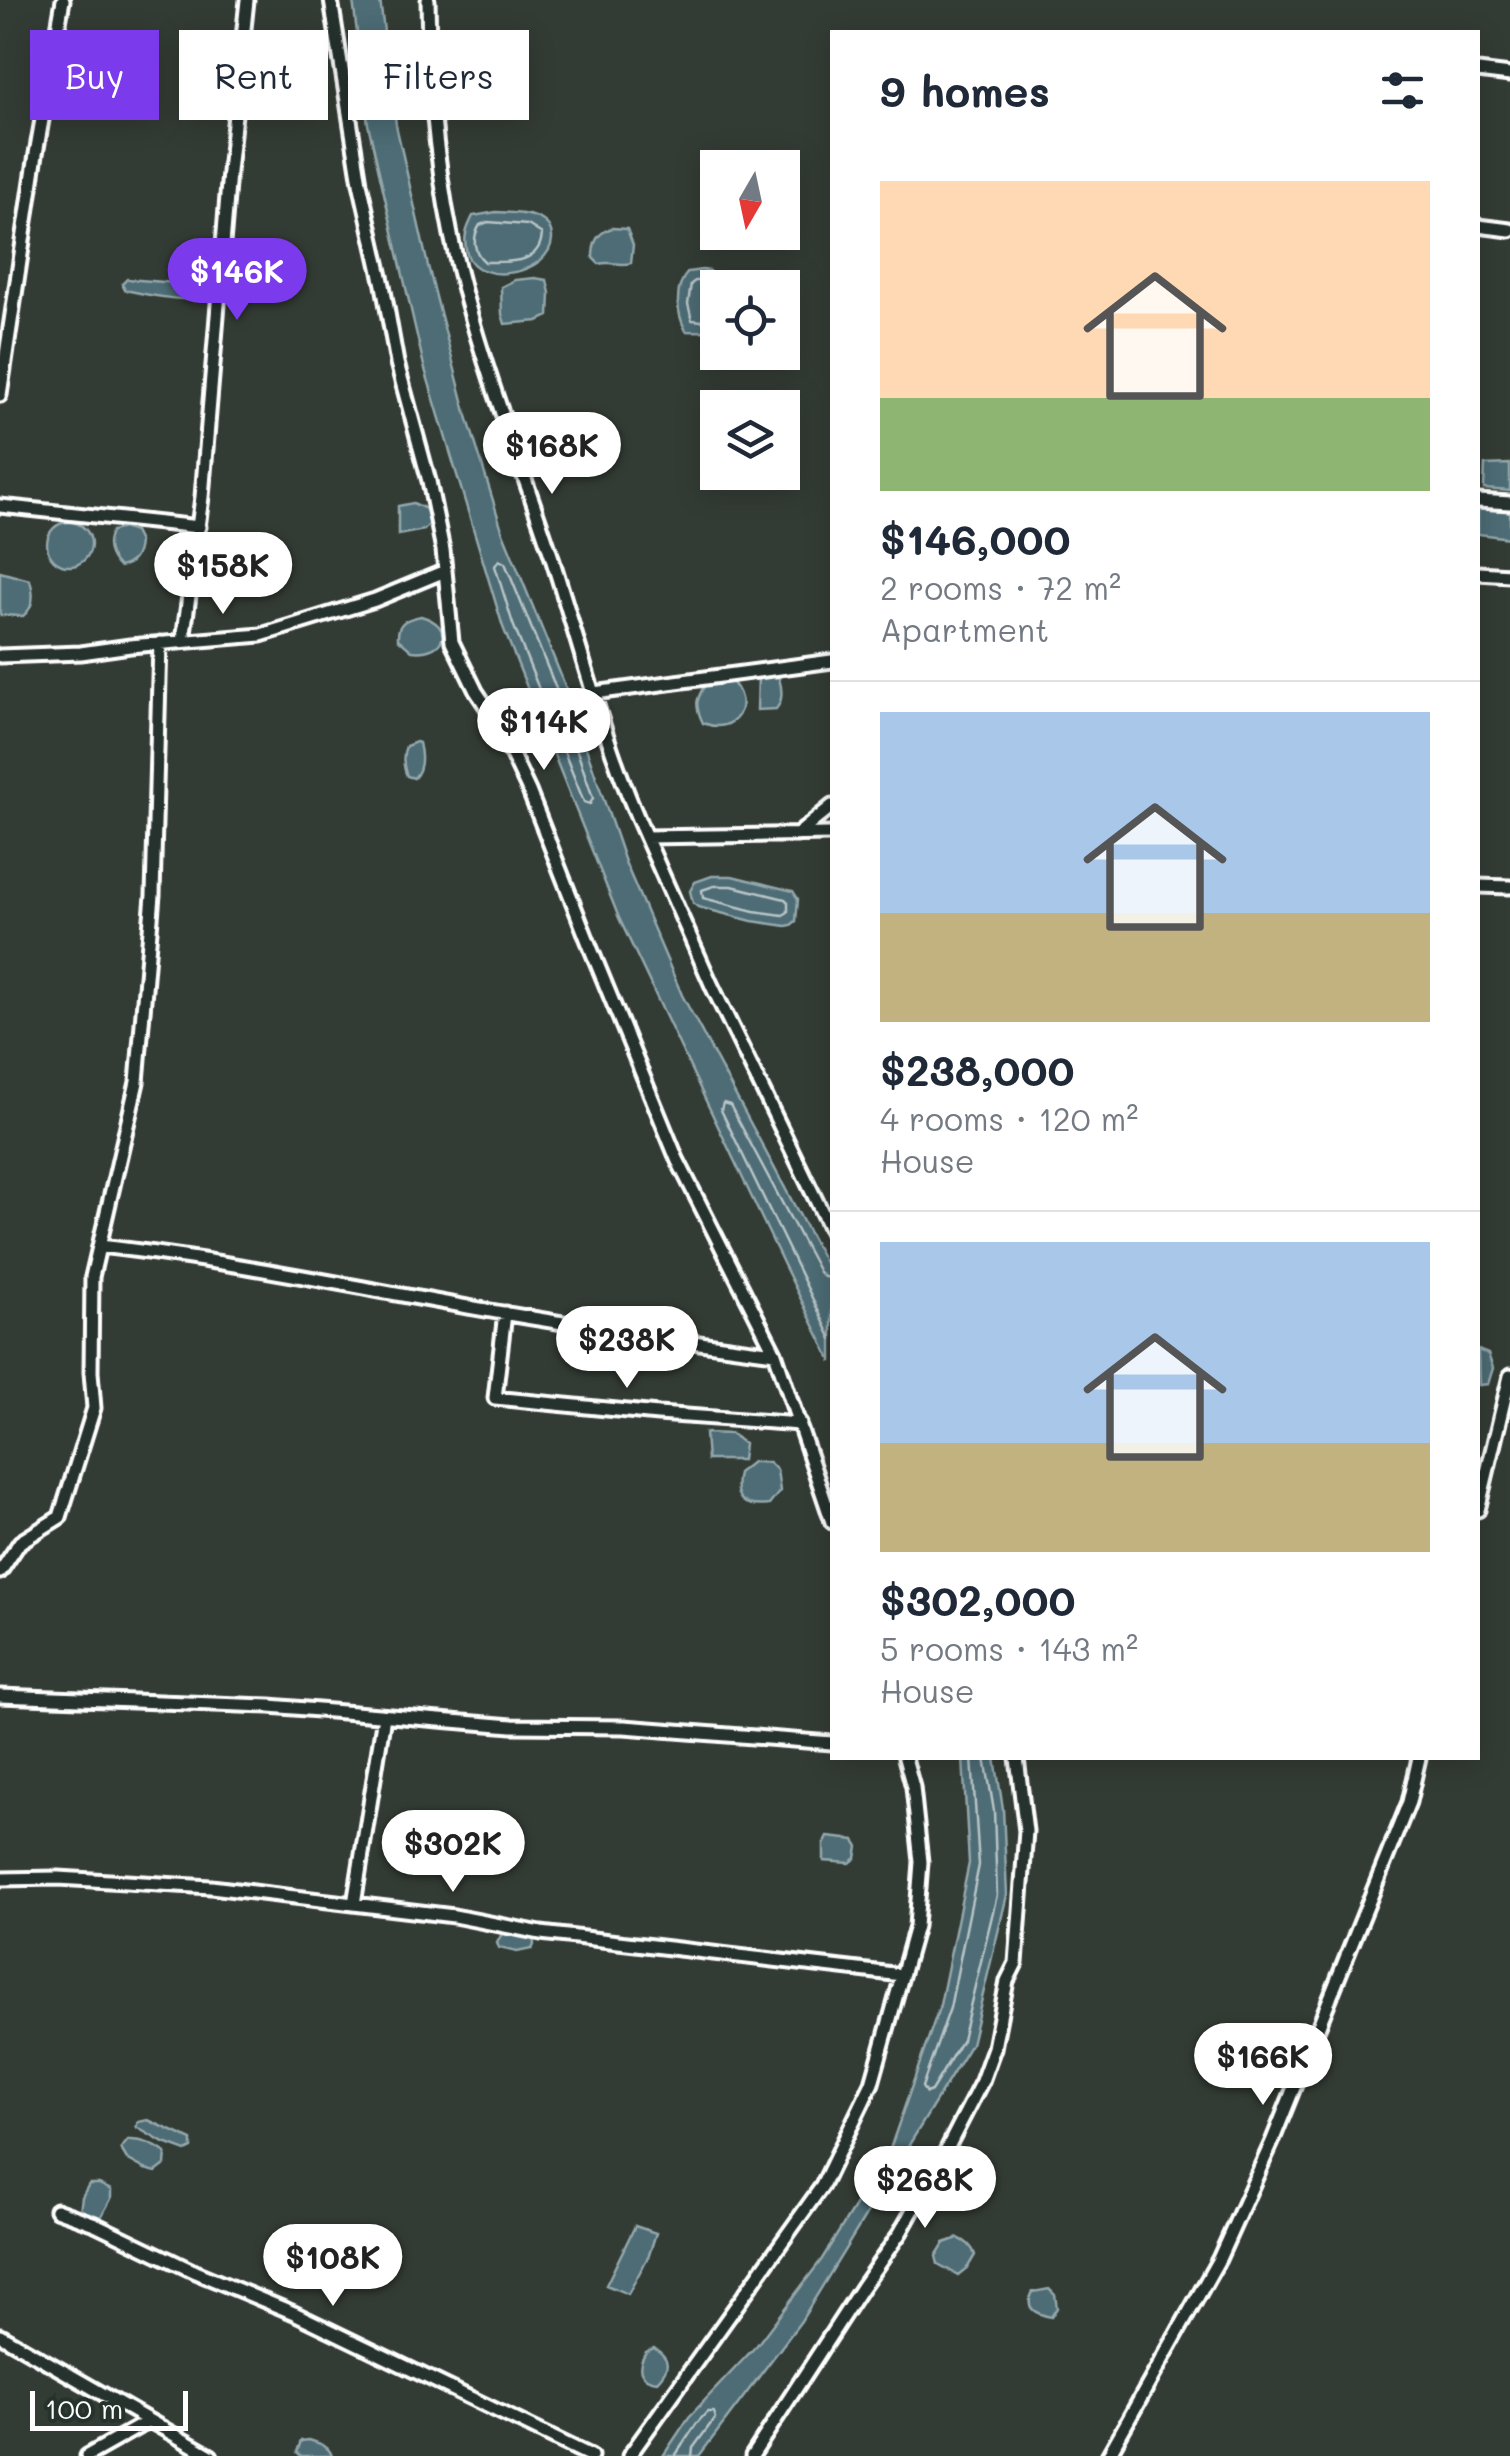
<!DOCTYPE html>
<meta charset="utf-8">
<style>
:root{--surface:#fff;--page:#f6f6f7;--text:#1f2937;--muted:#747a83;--line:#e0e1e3;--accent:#7c3aed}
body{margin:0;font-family:Mali,sans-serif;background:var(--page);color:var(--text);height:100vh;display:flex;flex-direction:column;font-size:38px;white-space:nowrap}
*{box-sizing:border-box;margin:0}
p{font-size:32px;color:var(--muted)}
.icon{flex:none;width:55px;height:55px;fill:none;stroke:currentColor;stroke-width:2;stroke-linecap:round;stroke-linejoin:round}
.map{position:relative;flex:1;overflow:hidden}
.details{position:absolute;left:830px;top:30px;width:650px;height:1730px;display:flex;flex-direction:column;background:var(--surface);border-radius:0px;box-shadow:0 5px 25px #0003}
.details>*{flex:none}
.hud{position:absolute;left:30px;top:30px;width:650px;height:90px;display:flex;gap:20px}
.needle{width:65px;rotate:189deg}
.fabs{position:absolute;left:700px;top:150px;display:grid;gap:20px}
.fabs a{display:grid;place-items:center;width:100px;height:100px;border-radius:0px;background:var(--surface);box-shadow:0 5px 25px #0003;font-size:50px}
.scale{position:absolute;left:30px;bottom:25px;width:158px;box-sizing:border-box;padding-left:10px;border:5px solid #fff;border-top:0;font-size:28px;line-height:35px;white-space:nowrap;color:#fff;-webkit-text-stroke:8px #26332d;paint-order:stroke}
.price{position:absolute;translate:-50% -85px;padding:0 22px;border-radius:35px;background:#fff;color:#222;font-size:32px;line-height:65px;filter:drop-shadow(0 2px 5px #0008)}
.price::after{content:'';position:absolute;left:50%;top:60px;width:30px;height:22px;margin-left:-15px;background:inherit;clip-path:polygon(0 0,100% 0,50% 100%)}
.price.current{background:var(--accent);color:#fff}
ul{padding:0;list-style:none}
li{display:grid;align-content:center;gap:20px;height:530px;padding:0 50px}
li+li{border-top:2px solid var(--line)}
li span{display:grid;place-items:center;height:310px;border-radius:0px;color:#555}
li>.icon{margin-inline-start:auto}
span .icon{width:180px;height:180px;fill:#fffc;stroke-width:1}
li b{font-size:42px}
h2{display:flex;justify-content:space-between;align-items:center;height:120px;padding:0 50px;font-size:42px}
.tag{padding:0 35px;border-radius:0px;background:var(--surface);box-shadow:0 5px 25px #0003;font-size:35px;line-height:90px}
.tag.current{background:var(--accent);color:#fff}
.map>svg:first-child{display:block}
</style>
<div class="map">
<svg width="1510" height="2456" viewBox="0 0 1510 2456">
<rect width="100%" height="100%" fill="#333c34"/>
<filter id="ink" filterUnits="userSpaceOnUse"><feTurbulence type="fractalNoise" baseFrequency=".01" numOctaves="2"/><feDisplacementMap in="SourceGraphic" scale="20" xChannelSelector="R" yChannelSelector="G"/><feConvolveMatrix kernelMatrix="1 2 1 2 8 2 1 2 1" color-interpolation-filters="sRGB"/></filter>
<g filter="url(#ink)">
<path fill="#4d6c74" stroke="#94a7ac" stroke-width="2.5" d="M353 0H380L396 125 428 266 467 416 503 533 564 683 625 862 682 995 832 1276V1362L784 1265 619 918 503 627 424 366 368 124Z
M496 212C515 213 553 212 552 239 550 275 477 287 467 254 463 238 466 230 473 216Z
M612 228 627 229 633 245 631 263C620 266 611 261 599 264L593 258C593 242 597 233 612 228Z
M702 270 710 271C717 280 723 319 712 328 705 333 694 331 686 331 677 314 673 288 688 272Z
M535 278 547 280 550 293 549 316 538 321 505 324 502 314 501 287 515 280Z
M127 279 201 285 207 290V295L202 299C178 301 149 295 125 290L122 284Z
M1510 464V491L1484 489 1485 465Z
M413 503 426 509 431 523 424 530 398 535V506Z
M1478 506 1510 509V538L1478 534Z
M47 544a22 22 0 1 1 44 0a22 22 0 1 1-44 0Z
M123 528 134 532 139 542C138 556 133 564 119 567 109 557 104 544 112 531Z
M0 572 30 580C34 593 35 607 23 616L0 615Z
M421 616C456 626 445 655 412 651L398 639C397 622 406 619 421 616Z
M758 675 779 678C782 688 784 700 776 709L757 710Z
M729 679C756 703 736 736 703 723 694 704 696 700 706 683Z
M416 742 419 743C422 755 423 769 414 778L407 776C403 766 402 756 406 746Z
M712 876H732L793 891 798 899 796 921 791 925 786 926 752 921 698 907 693 903 690 891 695 882Z
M1478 1350 1488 1354 1493 1368 1488 1384 1479 1385Z
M705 1433 731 1434 744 1444 742 1460H707Z
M752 1462H769L777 1470 780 1491 769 1505C744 1508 732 1500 738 1473Z
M963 1758H995L1003 1809 1007 1895 971 2044 801 2321 699 2456H663L689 2417 757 2345 822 2259 890 2149 940 2005 969 1863Z
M828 1837 855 1840 858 1847 856 1858 850 1863 824 1861V1845Z
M507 1930 533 1936 534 1945 532 1949 517 1952 499 1948 497 1943 503 1932Z
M148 2120 192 2140V2148L186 2151 162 2142 136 2127 138 2122Z
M128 2140C141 2139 155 2145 166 2153L165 2165 156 2172 145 2169 127 2159 121 2149Z
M89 2184H99L111 2190V2199L100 2219 80 2212 82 2197Z
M635 2226 656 2233 649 2255 628 2294 606 2285Z
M958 2238C967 2242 972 2246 975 2255L968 2267 958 2275 938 2264 936 2256 944 2243Z
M1049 2289 1055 2295 1057 2308 1051 2317C1037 2314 1023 2309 1033 2292Z
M654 2348C670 2358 671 2367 657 2381 639 2379 636 2367 646 2352Z
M309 2440C319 2443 329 2446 332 2456H301L297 2452 301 2441Z"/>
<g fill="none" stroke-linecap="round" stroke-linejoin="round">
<path stroke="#b8c4c7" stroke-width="2.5" d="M488 222 528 225 542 234C540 265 509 262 485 262 473 252 472 238 480 225Z
M718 297 710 293 704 281H695L691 284 688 304 692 320 702 321 718 316
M499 560 505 563 555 686 593 798 590 804 584 802 513 624 495 566Z
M714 886H732L785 899 788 902V912L783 915 754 911 703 898 702 890Z
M832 1278 824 1277 819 1272 730 1105 723 1103 721 1110 832 1339
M972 1758 979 1865 950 2008 922 2087 926 2093 931 2091 962 2040 997 1895 994 1811 985 1758
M675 2456 697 2423 707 2412H713L715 2418 693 2448 692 2456"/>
<defs>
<path id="street" d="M331 0 360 183 383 285 397 363 429 481 443 550 452 642 476 691 496 721 529 791 591 949 677 1159 775 1353 832 1522
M428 0C429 98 439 199 465 294 489 383 522 468 551 555 581 649 605 747 646 837L832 834
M1478 71 1510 75
M1478 226 1510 230
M0 395 36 154 63 0
M1478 501 1510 503
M0 506 199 527
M1478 573 1510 575
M183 641 202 497 229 172 247 0
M0 656 81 653 130 646 261 635 375 600 445 571
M594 693 832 661
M797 835 832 806
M646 837 712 986 832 1233
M1478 886 1510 887
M99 1246C225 1260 349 1286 474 1308 574 1326 675 1340 775 1353
M505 1313 495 1398 658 1414 800 1424
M1478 1510 1510 1376
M0 1572 20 1542 60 1517 94 1408 91 1372 92 1277 137 1082 153 895 160 643
M0 1696 270 1706 512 1726 624 1727 832 1743
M0 1879 58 1878 211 1887 454 1916 541 1933 902 1975
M354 1904 384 1716
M56 2210 95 2224 195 2272 294 2313 591 2456
M0 2335 211 2456
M87 2456 149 2421
M629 2456 822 2186 872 2083 916 1926 921 1862 913 1787 905 1758
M752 2456 862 2287 900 2233 946 2151 982 2081 994 2048 1007 1981 1016 1963 1026 1831 1017 1758
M1108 2456 1219 2259 1272 2142 1409 1802 1419 1758"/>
</defs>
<use href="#street" stroke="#fff" stroke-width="19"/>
<use href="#street" stroke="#26332d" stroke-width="11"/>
</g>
</g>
</svg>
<div class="fabs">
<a><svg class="needle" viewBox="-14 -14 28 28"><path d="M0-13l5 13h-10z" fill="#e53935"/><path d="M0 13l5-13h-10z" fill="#747a83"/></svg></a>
<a><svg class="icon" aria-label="locate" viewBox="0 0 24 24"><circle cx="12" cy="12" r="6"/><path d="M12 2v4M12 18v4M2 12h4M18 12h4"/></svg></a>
<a><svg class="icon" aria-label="layers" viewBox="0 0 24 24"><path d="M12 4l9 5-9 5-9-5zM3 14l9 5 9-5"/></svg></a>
</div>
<div class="scale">100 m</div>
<b class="price current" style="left:237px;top:323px">$146K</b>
<b class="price" style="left:552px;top:497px">$168K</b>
<b class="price" style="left:223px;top:617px">$158K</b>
<b class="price" style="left:544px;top:773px">$114K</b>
<b class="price" style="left:627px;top:1391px">$238K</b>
<b class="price" style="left:453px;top:1895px">$302K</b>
<b class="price" style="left:1263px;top:2108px">$166K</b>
<b class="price" style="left:925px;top:2231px">$268K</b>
<b class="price" style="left:333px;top:2309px">$108K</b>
<div class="hud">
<a class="tag current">Buy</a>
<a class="tag">Rent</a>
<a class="tag">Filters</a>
</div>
<section class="details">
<h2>9 homes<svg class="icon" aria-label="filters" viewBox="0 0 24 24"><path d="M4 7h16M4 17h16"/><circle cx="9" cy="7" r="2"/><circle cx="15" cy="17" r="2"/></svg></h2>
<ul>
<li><span style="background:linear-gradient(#ffd9b3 70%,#8fb573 0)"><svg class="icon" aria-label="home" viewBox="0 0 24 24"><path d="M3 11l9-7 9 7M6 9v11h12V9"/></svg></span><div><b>$146,000</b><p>2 rooms · 72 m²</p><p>Apartment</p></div></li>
<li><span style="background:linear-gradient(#a9c7e8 65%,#c2b280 0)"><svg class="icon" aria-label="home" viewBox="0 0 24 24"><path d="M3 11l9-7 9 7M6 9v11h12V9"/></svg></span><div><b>$238,000</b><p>4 rooms · 120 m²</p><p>House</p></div></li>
<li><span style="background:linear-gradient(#a9c7e8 65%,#c2b280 0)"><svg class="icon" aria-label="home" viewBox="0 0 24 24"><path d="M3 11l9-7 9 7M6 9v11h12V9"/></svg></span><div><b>$302,000</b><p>5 rooms · 143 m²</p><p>House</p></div></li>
</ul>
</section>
</div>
